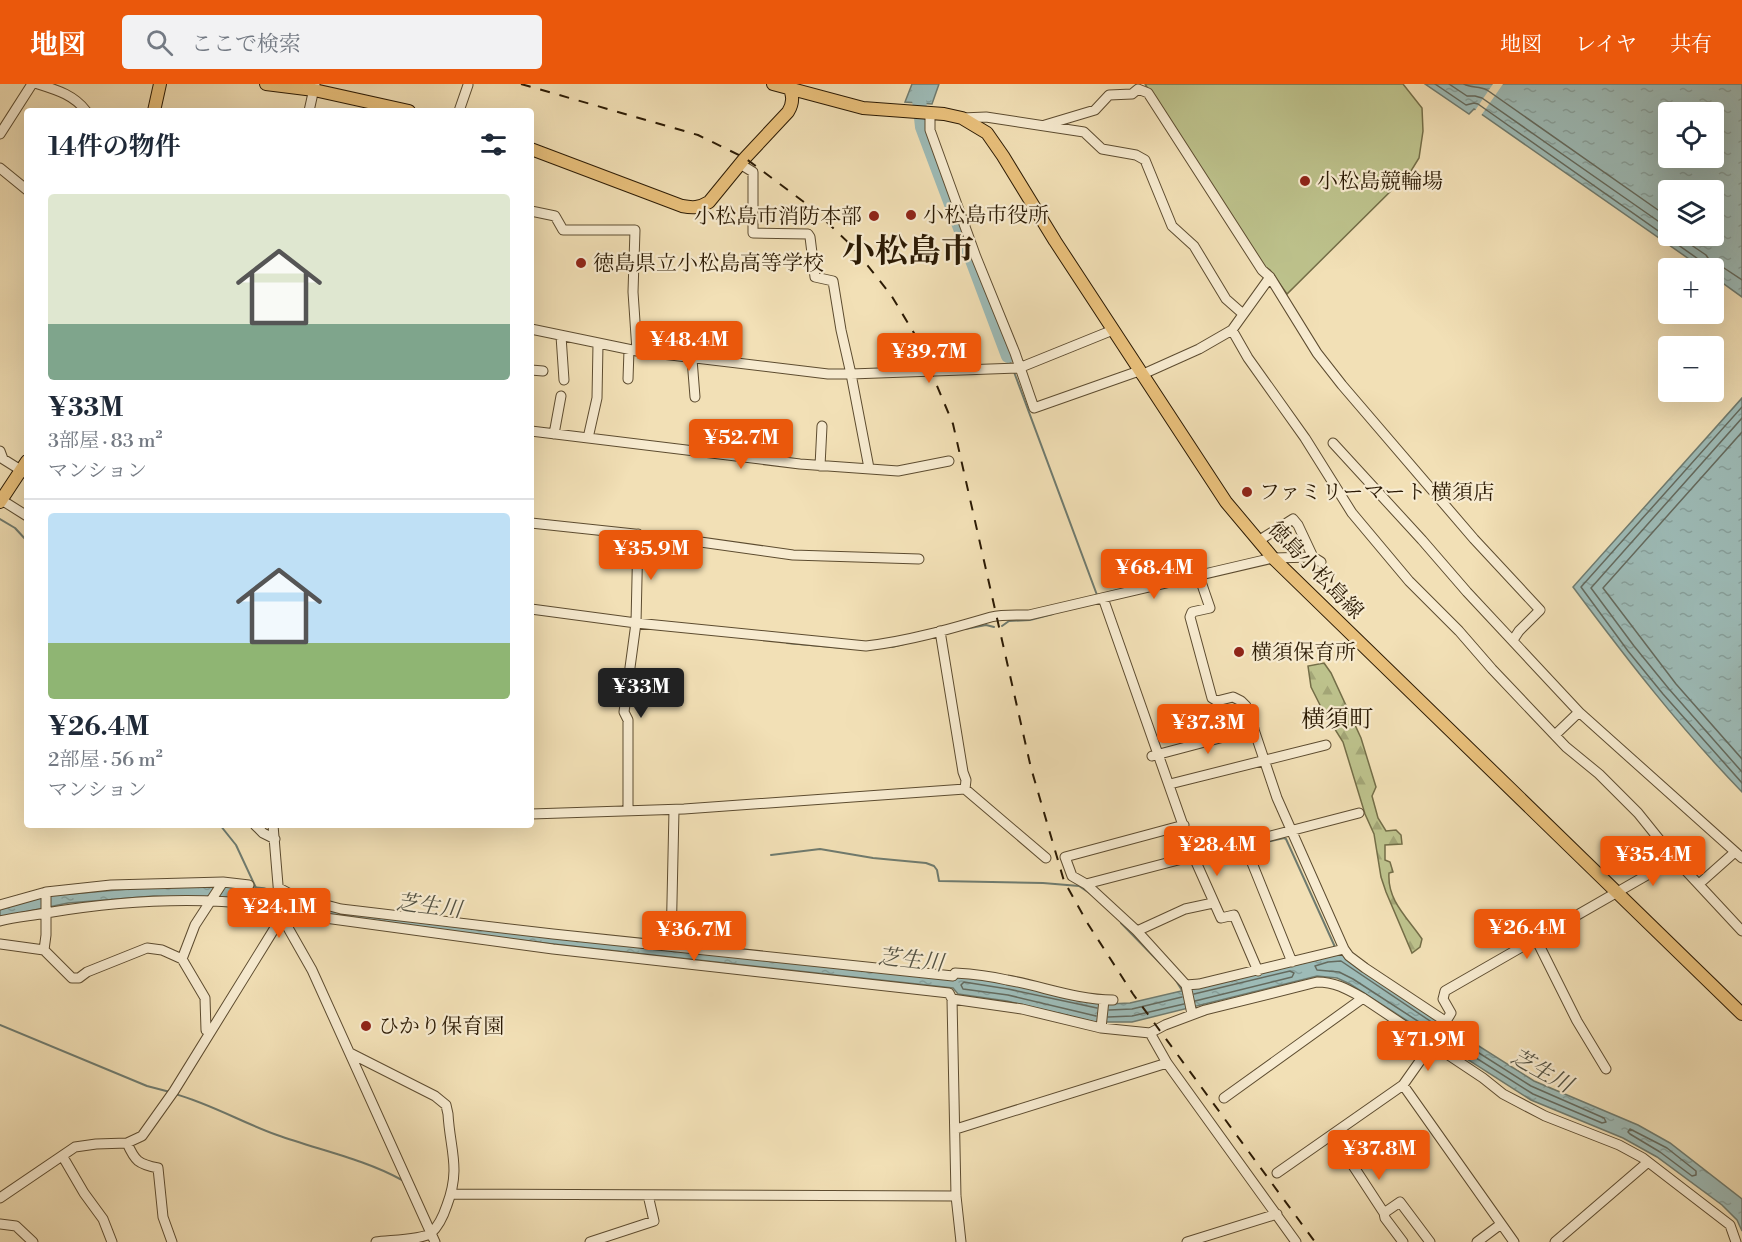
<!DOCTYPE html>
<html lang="ja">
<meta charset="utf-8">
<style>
:root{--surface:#fff;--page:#f2f2f3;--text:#1f2937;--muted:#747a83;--line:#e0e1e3;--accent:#ea580c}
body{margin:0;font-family:"Libre Bodoni","Noto Serif JP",serif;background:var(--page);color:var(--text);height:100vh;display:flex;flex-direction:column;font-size:22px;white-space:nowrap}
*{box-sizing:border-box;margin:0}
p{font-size:20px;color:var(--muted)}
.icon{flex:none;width:33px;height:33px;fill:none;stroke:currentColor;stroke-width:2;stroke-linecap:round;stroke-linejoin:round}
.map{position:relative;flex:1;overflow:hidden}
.details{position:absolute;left:24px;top:24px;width:510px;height:720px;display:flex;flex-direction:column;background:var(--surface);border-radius:6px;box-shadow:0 6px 24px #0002}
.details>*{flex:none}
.tools{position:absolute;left:1658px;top:18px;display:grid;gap:12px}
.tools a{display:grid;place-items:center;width:66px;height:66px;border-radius:6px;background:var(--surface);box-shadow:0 6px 24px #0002;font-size:30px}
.price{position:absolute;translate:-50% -51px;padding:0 14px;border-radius:6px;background:var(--accent);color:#fff;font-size:20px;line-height:39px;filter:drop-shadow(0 2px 3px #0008)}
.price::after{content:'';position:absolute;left:50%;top:36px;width:18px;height:14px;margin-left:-9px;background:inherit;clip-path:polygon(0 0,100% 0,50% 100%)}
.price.on{background:#222;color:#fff}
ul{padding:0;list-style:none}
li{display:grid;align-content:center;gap:12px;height:318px;padding:0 24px}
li+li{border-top:2px solid var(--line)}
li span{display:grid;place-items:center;height:186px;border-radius:6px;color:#555}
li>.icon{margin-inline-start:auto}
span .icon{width:108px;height:108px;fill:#fffc;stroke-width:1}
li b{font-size:26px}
h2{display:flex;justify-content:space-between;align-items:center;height:72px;padding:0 24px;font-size:26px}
header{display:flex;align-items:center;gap:36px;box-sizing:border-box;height:84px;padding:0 30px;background:var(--accent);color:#fff}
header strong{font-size:28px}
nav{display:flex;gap:33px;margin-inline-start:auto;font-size:21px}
.search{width:420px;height:54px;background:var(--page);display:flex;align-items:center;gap:15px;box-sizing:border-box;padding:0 21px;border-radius:6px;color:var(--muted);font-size:22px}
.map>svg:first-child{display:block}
</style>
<header>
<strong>地図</strong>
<div class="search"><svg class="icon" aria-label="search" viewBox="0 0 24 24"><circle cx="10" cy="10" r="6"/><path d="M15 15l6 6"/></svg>ここで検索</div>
<nav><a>地図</a><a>レイヤ</a><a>共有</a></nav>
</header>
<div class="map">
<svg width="1742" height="1158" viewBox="0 0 1742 1158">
<defs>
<pattern id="forest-firs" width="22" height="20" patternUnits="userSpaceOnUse" patternTransform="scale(1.5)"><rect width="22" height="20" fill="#bdc28c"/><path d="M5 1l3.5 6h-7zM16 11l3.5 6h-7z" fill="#a3a677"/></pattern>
<pattern id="water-ripples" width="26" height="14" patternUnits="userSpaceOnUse" patternTransform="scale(1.5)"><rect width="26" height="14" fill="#9dbbb7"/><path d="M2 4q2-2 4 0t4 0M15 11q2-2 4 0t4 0" fill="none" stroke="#87a09c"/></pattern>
</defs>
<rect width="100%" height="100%" fill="#f2e0b6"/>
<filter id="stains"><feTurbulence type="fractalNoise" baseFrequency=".00333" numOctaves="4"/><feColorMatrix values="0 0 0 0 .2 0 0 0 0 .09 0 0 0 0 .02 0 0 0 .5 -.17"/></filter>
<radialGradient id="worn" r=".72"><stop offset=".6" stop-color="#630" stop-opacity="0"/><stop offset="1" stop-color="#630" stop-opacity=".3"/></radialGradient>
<path fill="#bdc28c" stroke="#746e48" stroke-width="1.5" d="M1145 0H1403L1422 24 1423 47 1419 74 1411 87 1287 210 1270 186 1265 183Z"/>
<path fill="url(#forest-firs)" stroke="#746e48" stroke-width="1.5" d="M1324 579 1331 589 1361 654 1376 703 1372 712 1378 734 1386 747 1396 746 1401 751 1402 760 1385 761V776L1390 778 1393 788 1389 789C1387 817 1408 834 1422 855L1420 863 1412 869 1386 808 1381 793 1374 750 1365 730 1343 658 1321 623 1311 603 1308 582Z"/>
<path fill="url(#water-ripples)" stroke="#6f7b6f" stroke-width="1.5" fill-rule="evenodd" d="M912 0H939L932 20 905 18Z
M1425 0H1742V213L1713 192V184H1702L1474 25 1469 30ZM1668 28H1713V74H1668ZM1668 106H1713V152H1668Z
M1742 314V708C1680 644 1626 574 1573 503Z
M186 800H228L264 804 325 823 956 891 1009 899 1108 920 1130 919 1343 869 1358 882 1455 947 1534 997 1638 1041 1670 1059 1742 1115V1147L1737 1136 1722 1121 1657 1073 1623 1054 1531 1016 1350 900 1337 894 1317 892 1132 938H1094L1007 917 958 910 953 904 499 854 304 828 262 817 154 812 68 819 0 833V822L60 808 71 810Z"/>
<path fill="#f2e0b6" d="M1493 0H1503L1480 33 1474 29 1472 31Z"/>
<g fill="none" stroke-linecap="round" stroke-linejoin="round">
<path stroke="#646a5e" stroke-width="1.5" d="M1435 0 1466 21 1474 19 1478 20 1701 177 1704 184
M1449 0 1467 12H1475L1482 14 1668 144
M1464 0C1471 4 1479 2 1487 6L1668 133
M1678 152 1706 171 1712 180 1721 182 1742 196
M1742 323 1581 503 1628 567 1663 610 1742 699
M1742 334 1591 504 1634 562 1669 605 1742 688
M1742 348 1603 504 1676 600 1742 675
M1194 910 1290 887 1294 889 1292 893 1195 917
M1109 926 1132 925 1182 913
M1096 932 1008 911 963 905 961 901 964 898 1008 905 1097 924
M1108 933 1132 932 1184 920
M1433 947 1353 895 1339 888 1317 886 1315 882 1328 878 1341 877 1436 941
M1443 953 1533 1010 1602 1039 1606 1038 1604 1034 1531 1002 1446 948
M1630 1045 1667 1064 1696 1087V1091L1692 1092 1660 1068 1630 1050 1628 1048Z"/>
<path stroke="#6f7b6f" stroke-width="2" d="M1008 272 1011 280
M1014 288 1097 511
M0 435 15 444 27 457
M1002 542 1009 537 1030 536 1053 530
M965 545 986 541 994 543
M787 559 844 564
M892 563 904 560
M220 741 236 761 257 806
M1249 762 1284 754 1286 755 1335 863
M771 771 820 765 873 774 926 779 934 782 937 786 939 797 1043 799 1079 802 1091 810
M1121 839 1161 880
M1175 895 1183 908
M0 941 147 1002 170 1008
M175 1010C211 1020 243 1039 277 1051 319 1066 364 1075 402 1096"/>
<path stroke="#9dbbb7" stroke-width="14" d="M919 15 922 43 1008 272"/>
<defs>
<path id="minor" d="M38 0C57 6 74 11 86 27
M309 27 315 0
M459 27 468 1
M930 29V46L976 173 1015 269 1034 324 1139 287
M962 34 986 33 1084 48 1102 65 1136 71 1145 76 1172 142 1194 162 1226 215 1243 230
M1045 41 1095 26 1109 11 1132 10 1138 5 1148 9 1262 186 1270 193 1317 269 1342 301 1474 455 1540 526 1519 547 1513 556
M0 50 32 0
M740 80 753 88V149L808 150 810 153 815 193 833 197 841 246 851 290 869 384
M0 84 27 106
M531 127 555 132 563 146H635L633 208 637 267
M531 245 637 267 828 290H851L1019 284 1113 246
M1232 246 1248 274 1305 354 1352 429 1409 497 1459 547 1492 585 1566 663 1599 690 1638 729 1675 775 1742 847
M561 252 564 296
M692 275 695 313
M531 286 543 287
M1141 291 1199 265 1232 246 1270 193
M628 295 629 266
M531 347 800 380 898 387 949 377
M554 350 561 312
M588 354 597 314 598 260
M1333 359 1422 456 1467 508 1579 628 1555 651
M0 367 3 375 27 390
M760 375 767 342
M820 382 822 342
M0 415 27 432
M531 439 672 454 793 471 919 475
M1258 457 1293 435 1298 441 1313 473 1321 478
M1199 492 1210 524 1192 528 1190 533 1212 614 1217 617 1233 613 1241 617 1246 622 1277 714 1344 865 1349 872 1365 884 1445 937
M1103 514 1196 778 1221 834 1234 831 1258 887
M531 525 636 539 866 562C909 557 950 545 991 533 1003 530 1017 531 1029 531L1273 474 1313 473
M940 547 963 688 966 696 965 705
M1579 628 1742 774
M1152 672 1254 645
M1170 700 1326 661
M628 726V636L624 628 636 539 638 450
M531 730 684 725 965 705 1046 774
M255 741 263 749 275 755
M273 741 280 825 283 835 312 886 435 1158
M1184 741 1065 773 1072 792 1086 800 1137 847 1186 901 1192 930
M1244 759 1292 878
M223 798 249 801
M1086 800 1359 729
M1699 800 1735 768
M279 804 296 813 341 825 553 850 953 892 955 889C972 890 990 892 1007 896 1042 902 1077 916 1113 916
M0 821 46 808
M281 828 553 865 949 909 952 915 1022 925 1101 944 1150 949 1165 941 1205 926 1317 898C1335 898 1347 905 1363 914L1483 994 1503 1010 1545 1032 1619 1061 1643 1074 1730 1141 1736 1158
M0 837C15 833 30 832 46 829 118 817 189 812 262 821
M1137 847 1185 825 1213 819
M1536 855 1577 937 1606 985
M0 860 44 866 72 894H79L87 888 147 864 162 866 182 875 205 914 206 946 210 948
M671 862 674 726
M44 866 46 851V808L111 801 223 798 195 841 182 875
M1186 901 1199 900 1344 865
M952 915 956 1112 961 1158
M1101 944 1104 916
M1150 949 1167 979 1296 1158
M350 969 435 1012 446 1021 448 1030C450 1066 461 1084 447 1121 444 1130 439 1142 431 1149 422 1156 388 1156 376 1158
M1403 1001 1514 1158
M1224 1014 1363 914
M956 1045 1167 979
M1333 1051 1384 1129 1385 1134 1403 1158
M127 1059C135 1077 138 1080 158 1084L163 1133 172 1158
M63 1073 84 1109 103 1135 112 1158
M1277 1089 1403 1001 1432 960 1451 929 1443 915 1445 907 1675 775
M452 1110 956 1112
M0 1114 75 1063 96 1060 127 1059 142 1052 174 1007 276 842 283 835
M1384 1129 1400 1118 1430 1158
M0 1140 16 1142 33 1158
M590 1158 654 1137 648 1111
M1187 1158 1277 1130
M1477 1158 1501 1140
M1555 1158 1648 1078"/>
<path id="major" d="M266 0 314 6 409 27
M773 0 863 24 944 30 962 34 987 49 1003 72 1055 157 1226 418 1273 474 1742 930
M154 27 160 0
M531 65 682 122C693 124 699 124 709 118L745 74 788 28C794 18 793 11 788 0
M0 418 27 377"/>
</defs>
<use href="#minor" stroke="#5d4c30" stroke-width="11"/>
<use href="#major" stroke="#2b1a04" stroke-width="14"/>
<use href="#minor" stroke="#f7ebd0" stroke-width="9"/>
<use href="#major" stroke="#e9c07b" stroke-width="12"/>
<path stroke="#2b1a04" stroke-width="2" stroke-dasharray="10 10" stroke-linecap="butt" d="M521 0 698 51 745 74 812 124 853 163 891 211 917 254 953 340 1031 684 1064 797 1088 840 1133 910 1315 1158"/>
</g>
<g fill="#8f2418" stroke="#f7ebd0" stroke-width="2">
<circle cx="1305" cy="97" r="6"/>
<circle cx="911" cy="131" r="6"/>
<circle cx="874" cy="132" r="6"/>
<circle cx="581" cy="179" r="6"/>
<circle cx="1247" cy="408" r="6"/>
<circle cx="1239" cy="568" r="6"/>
<circle cx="366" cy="942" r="6"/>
</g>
<g text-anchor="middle" stroke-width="4.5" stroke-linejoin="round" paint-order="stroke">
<g font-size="21" fill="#2b1a04" stroke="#f7ebd0" text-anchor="start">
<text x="1317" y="104">小松島競輪場</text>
<text x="923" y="138">小松島市役所</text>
<text x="862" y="139" text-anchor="end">小松島市消防本部</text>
<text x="593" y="186">徳島県立小松島高等学校</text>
<text x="1259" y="415">ファミリーマート 横須店</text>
<text x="1251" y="575">横須保育所</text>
<text x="378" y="949">ひかり保育園</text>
</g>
<g font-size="21" fill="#2b1a04" stroke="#f7ebd0">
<text transform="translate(1316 486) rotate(46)" y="7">徳島小松島線</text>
</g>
<g font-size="22" font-style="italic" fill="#535243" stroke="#f7ebd0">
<text transform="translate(429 821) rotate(7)" y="8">芝生川</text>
<text transform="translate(911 875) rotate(6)" y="8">芝生川</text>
<text transform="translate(1542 986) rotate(29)" y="8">芝生川</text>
</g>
<g font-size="24" fill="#2b1a04" stroke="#f7ebd0">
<text x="1337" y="643">横須町</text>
</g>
<g font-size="33" font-weight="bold" fill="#2b1a04" stroke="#f7ebd0">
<text x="908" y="178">小松島市</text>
</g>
</g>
<rect width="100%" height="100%" filter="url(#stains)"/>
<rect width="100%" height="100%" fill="url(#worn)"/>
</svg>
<div class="tools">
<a><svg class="icon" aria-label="locate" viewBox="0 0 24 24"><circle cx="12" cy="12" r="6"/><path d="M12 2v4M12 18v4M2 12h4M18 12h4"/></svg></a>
<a><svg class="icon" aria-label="layers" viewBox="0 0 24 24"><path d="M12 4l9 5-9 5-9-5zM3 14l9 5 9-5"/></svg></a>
<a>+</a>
<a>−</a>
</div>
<b class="price" style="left:689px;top:288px">¥48.4M</b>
<b class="price" style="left:929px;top:300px">¥39.7M</b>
<b class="price" style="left:741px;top:386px">¥52.7M</b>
<b class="price" style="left:651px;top:497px">¥35.9M</b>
<b class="price" style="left:1154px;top:516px">¥68.4M</b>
<b class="price on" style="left:641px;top:635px">¥33M</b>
<b class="price" style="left:1208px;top:671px">¥37.3M</b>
<b class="price" style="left:1217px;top:793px">¥28.4M</b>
<b class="price" style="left:1653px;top:803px">¥35.4M</b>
<b class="price" style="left:279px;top:855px">¥24.1M</b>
<b class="price" style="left:1527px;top:876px">¥26.4M</b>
<b class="price" style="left:694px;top:878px">¥36.7M</b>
<b class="price" style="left:1428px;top:988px">¥71.9M</b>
<b class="price" style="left:1379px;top:1097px">¥37.8M</b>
<section class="details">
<h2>14件の物件<svg class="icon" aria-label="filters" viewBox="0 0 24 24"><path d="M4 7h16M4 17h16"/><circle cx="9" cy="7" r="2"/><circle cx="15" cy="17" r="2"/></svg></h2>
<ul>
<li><span style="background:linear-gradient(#dfe7d0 70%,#7fa58c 0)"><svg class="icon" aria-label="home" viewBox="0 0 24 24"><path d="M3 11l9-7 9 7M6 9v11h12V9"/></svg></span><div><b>¥33M</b><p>3部屋 · 83 m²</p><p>マンション</p></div></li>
<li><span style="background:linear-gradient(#bfe0f5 70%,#8fb573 0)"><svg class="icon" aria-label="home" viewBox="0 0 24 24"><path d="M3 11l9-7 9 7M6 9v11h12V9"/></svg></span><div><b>¥26.4M</b><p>2部屋 · 56 m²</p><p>マンション</p></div></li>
</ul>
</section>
</div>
